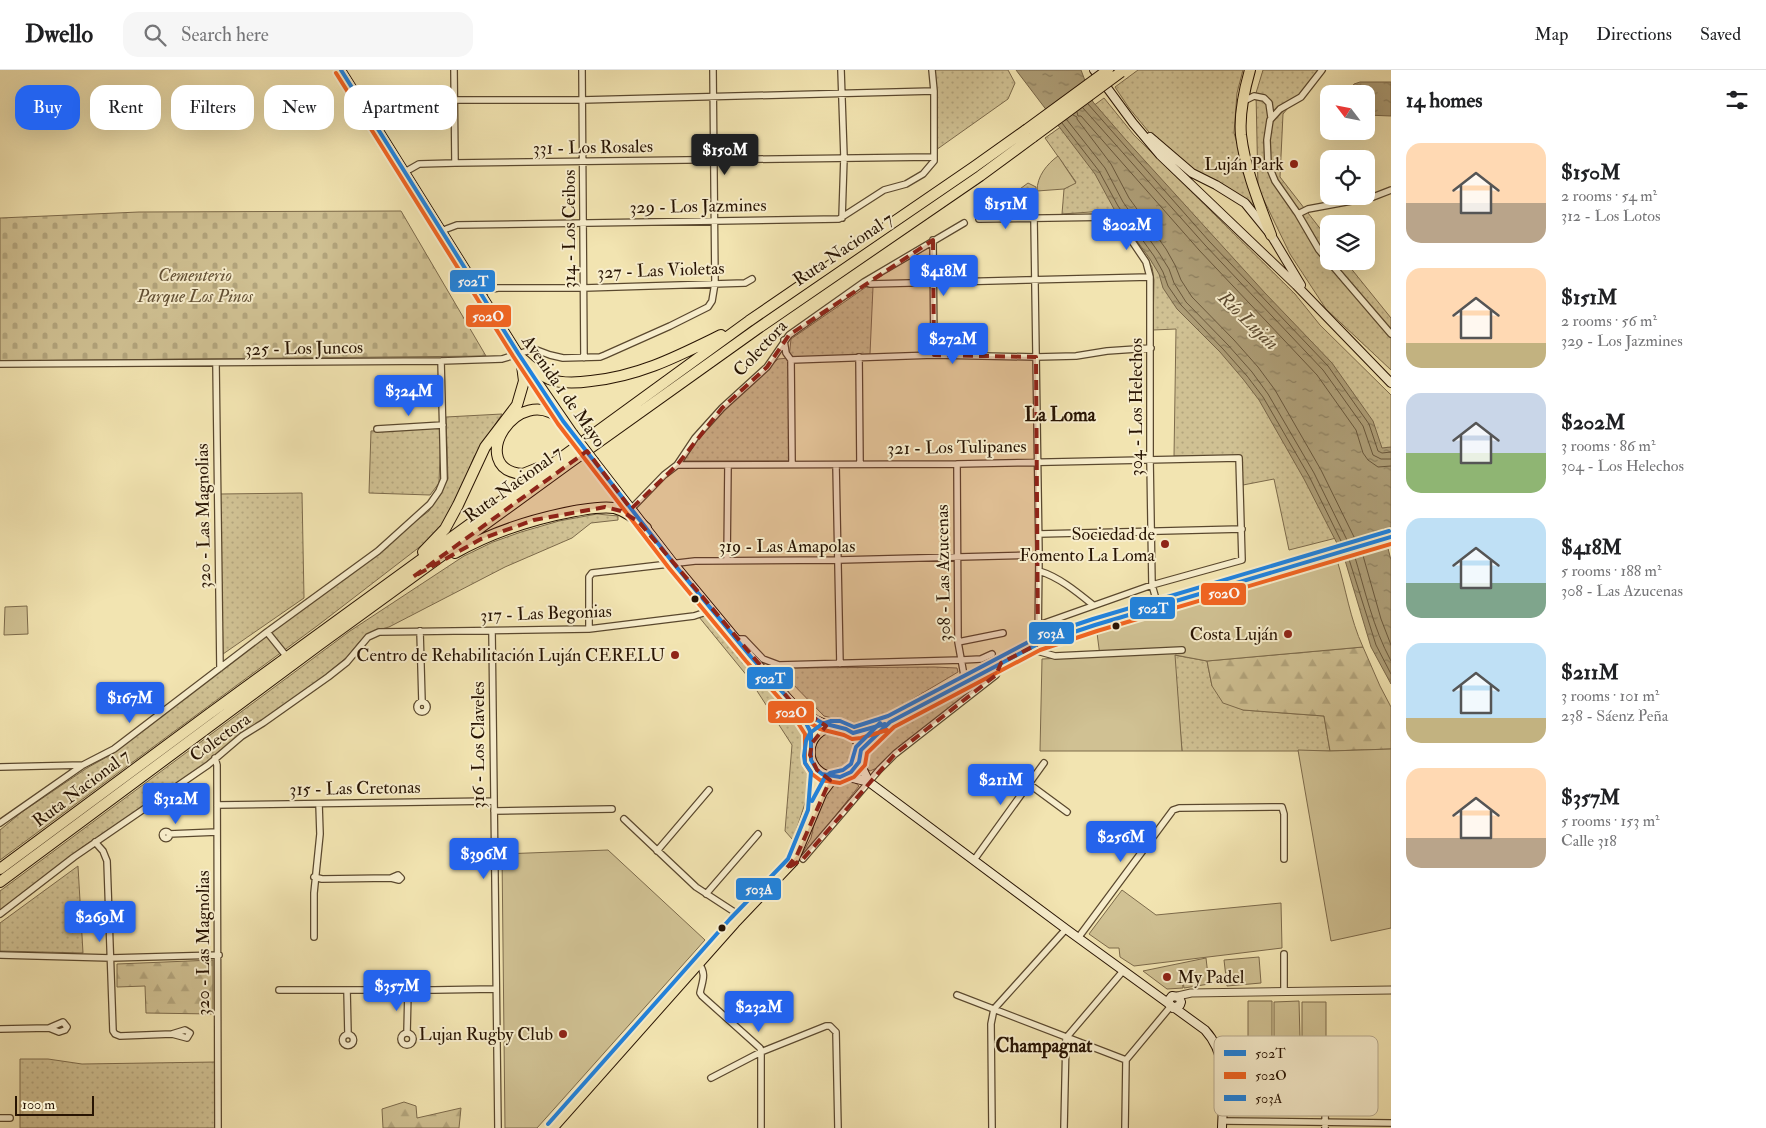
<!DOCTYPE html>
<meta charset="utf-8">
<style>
:root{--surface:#fff;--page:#f6f6f6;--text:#202124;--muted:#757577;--line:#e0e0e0;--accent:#2563eb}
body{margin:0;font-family:"IM FELL Double Pica",serif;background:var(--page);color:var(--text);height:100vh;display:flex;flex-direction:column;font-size:19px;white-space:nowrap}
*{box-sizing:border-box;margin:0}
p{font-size:16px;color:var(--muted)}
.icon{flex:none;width:28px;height:28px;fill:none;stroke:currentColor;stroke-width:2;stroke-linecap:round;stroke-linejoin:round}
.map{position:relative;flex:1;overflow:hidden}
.panel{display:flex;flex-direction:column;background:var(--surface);width:375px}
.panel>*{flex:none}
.guide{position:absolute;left:15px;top:15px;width:475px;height:45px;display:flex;gap:10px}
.needle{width:32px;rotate:302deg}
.controls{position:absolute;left:1320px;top:15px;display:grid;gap:10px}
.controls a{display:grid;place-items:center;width:55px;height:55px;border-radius:10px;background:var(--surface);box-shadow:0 5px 20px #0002;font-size:25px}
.scale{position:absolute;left:15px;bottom:12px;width:79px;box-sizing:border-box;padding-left:5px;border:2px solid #281403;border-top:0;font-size:14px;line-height:18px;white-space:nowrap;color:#281403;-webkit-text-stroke:4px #f7edcc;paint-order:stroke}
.price{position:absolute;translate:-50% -42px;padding:0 11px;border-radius:5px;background:var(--accent);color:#fff;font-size:16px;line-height:32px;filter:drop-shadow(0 1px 2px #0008)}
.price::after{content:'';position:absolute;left:50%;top:30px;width:15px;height:11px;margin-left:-8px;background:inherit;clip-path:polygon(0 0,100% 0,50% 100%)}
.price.current{background:#222;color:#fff}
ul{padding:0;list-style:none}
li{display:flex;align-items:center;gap:15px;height:125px;padding:0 15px}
li span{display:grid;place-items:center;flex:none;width:140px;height:100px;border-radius:15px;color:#555}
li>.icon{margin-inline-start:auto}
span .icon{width:60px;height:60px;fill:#fffc;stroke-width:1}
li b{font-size:21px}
h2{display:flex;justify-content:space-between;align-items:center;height:60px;padding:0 15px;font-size:21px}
.chip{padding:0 18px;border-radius:15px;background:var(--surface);box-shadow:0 5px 20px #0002;font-size:18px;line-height:45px}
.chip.current{background:var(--accent);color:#fff}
header{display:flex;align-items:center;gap:30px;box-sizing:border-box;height:70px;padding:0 25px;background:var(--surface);border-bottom:1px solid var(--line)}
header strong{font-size:24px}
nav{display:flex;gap:28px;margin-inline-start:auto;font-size:18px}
.search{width:350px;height:45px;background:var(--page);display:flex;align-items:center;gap:12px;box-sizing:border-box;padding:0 18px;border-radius:15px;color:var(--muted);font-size:19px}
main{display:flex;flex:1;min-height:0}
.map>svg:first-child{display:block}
</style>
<header>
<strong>Dwello</strong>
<div class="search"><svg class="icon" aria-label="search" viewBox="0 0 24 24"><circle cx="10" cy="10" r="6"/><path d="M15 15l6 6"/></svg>Search here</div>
<nav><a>Map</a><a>Directions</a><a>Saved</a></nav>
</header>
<main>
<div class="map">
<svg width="1391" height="1058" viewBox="0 0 1391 1058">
<defs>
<pattern id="grass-dots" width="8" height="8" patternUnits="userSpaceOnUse" patternTransform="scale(1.25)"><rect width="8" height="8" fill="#d0c193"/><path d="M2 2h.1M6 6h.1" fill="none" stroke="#b3a57d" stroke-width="1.8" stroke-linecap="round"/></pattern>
<pattern id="forest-firs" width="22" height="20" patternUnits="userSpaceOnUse" patternTransform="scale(1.25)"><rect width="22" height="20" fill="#d0c193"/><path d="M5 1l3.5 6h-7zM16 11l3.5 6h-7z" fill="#b3a57d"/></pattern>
<pattern id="cemetery-stones" width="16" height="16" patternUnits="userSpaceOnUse" patternTransform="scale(1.25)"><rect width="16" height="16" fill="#d0c193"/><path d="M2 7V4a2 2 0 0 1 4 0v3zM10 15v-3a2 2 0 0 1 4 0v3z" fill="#b3a57d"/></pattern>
<pattern id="water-ripples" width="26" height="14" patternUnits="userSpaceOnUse" patternTransform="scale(1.25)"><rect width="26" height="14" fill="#ad9d76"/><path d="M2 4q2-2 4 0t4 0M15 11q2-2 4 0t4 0" fill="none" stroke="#8d7f5f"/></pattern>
</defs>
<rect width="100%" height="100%" fill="#f2e4b1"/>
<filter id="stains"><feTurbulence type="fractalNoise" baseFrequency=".004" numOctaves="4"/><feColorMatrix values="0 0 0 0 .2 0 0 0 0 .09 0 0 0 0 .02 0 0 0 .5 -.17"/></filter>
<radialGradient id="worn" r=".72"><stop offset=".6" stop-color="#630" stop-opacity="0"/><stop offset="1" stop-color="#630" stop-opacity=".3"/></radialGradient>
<path fill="url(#grass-dots)" stroke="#7c6a4b" d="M934 0H1008L1015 13 1008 29 936 80Z
M1138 0H1243L1237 23 1234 63 1260 148 1204 106 1183 93 1153 67 1129 38 1115 17Z
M1263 0H1319L1283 44 1280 107 1329 170V191H1345L1391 248V300L1326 239 1290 184 1258 118 1256 23Z
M1104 28 1134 65 1295 224 1320 255 1391 325V457L1385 459 1382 431 1093 36Z
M1069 51 1245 299 1348 465 1289 480 1274 409 1243 415 1241 387 1174 386 1176 259 1153 260 1154 210 1152 197 1119 140 1062 144 1064 119 1076 112 1045 68Z
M1028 113 1036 117 1035 146 981 145 1005 130Z
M866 217H873L870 284 789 288 790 391H683L708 355 778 289 789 288 791 269Z
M502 344 474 387 452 442 430 469 317 556 0 790V760L22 742 87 698 114 683 170 637 429 441 448 409 446 347Z
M441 358 439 413 430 425 369 423 371 361Z
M302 423 304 528 223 584 220 424Z
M597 444 618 446V450L591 453 572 468 505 497 389 557 371 562 360 571 347 587 319 610 223 678 203 696 81 778 0 840V821L350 561 464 486 493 472 521 462 559 451Z
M708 544 782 633 803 663 805 671 803 679 804 690 809 707 810 718 793 770 785 761 792 675 748 607 699 547Z
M1174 585 1207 591 1212 616 1243 640 1324 646 1330 681H1182Z
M934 597 957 598 958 602 869 655 860 657 840 650 824 646 783 604 784 598Z
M992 603V605L898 677 879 697 870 701C863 697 863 689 865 682L891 656Z
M815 682a21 21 0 1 1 42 0a21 21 0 1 1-42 0Z
M840 709 852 710 859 716 801 789V786L811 768 816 745 821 731 836 711Z
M78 796 83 883 0 881V853Z
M20 989H48L82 994 216 992 215 1058H20Z"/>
<path fill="url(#forest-firs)" stroke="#7c6a4b" d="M1363 577 1380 616 1391 637V679L1330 681 1324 646 1243 640 1223 633 1212 616 1207 591Z
M213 890V944L146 943 145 916 117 917V894Z
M404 1032 416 1036 417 1048 461 1038 459 1058H383L382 1039Z"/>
<path fill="url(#cemetery-stones)" stroke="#7c6a4b" d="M401 141 486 286 0 291V148L139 142Z"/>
<path fill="#d0c193" stroke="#7c6a4b" d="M1058 86 1076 113 1064 119 1037 121C1037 106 1047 94 1058 86Z
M1337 490C1346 519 1350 549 1363 577L1207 591 1175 585 1182 681H1040L1042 589 1100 586 1097 563Z
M27 536 28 564 4 565 5 537Z
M1391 679V858L1331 871 1298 680 1330 681Z
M608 780 705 870 537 1058H505L502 784Z
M1122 820 1156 845 1281 833 1282 878 1134 896 1120 887 1119 878H1109L1089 864Z
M1259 887 1261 913 1227 916 1224 890Z
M1206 888 1209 914 1184 918 1181 898 1183 918 1167 919 1143 901Z
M1248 931H1272V968H1248Z
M1299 931 1300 968H1274V932Z
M1302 932H1326V968H1302Z"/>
<path fill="url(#water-ripples)" stroke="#786648" d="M1016 0H1081L1093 32 1126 70 1265 223 1332 293 1373 351 1382 378 1391 377V457L1383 459 1391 490V614L1371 577 1344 487 1304 409 1259 330 1243 309 1220 282 1177 239 1163 218 1159 204 1150 189 1114 139 1095 104Z
M1360 12H1391V46L1366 45V24H1347L1354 14Z"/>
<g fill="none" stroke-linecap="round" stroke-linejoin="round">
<path stroke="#6a583c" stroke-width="1" d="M1088 34 1209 171 1328 296 1369 354 1378 381 1382 383 1391 382
M1083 38 1205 175 1323 300 1363 356 1373 385 1381 389H1391
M1077 42 1078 46H1081L1199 180 1317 305 1356 360 1363 383 1368 390 1378 397 1391 396
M1073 45 1077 47V49L1111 94 1129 128 1166 179 1175 195 1181 210 1192 227 1234 270 1258 297 1275 320 1321 400 1356 471
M1067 50 1105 98 1123 132 1159 183 1169 199 1174 213 1186 232 1228 275 1252 302 1268 324 1314 403 1349 474
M1062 53 1099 101 1118 136 1154 186 1163 202 1168 216 1181 235 1223 279 1247 306 1263 327 1309 406 1343 475
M1362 482 1381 549 1391 575
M1354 484C1365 520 1373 558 1391 591
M1348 486 1376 575 1391 604"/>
<defs>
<path id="minor" d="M454 0 455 93
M582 0 584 288
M841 0 844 87 842 148
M1322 0 1301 27 1280 39 1270 50 1267 70 1268 94 1275 111 1298 144 1319 180 1391 264
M1244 31 1254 26 1264 28 1269 33 1271 47
M369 44 383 33 403 30H582L934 21
M405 102 419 94 455 93 933 87
M1298 144 1308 139 1373 127 1391 120
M979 149 1114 147 1117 149 1146 192 1150 207V389L1152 515 1158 536
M1034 149 1039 485 1038 574
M441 161 457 155 839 149 884 120 906 114 923 104 934 91V21L932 0
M933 170 934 285
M864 212 870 214 1150 207
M481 225 487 220 498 218H584L745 213 752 209
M784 270 786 283 791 290 934 285 1036 287 1076 286 1107 281 1151 278
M859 287 860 394
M791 290 792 394
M0 294 441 291 502 289 534 279 550 285 563 288 600 287 605 285 670 256 708 237 712 231 715 213 713 0
M216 294 220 598
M377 359 443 355
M957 394 958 572 965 611
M677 395 957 394 1239 388 1242 490 1152 515 1039 555
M836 395 840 594
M631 439 664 405 677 395 695 368 722 338 767 297 789 265 864 212 964 153
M1039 464 1242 459
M727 491 728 395
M1039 501C1059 507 1077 522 1093 535
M589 559V507L592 503 695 491 839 490 1039 485
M420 561 422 632
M492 561 498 1058
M267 562 287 587
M736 569H744L763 589 779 595 962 590 981 589 992 584
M958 572 1003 563
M1030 579 1055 586 1182 580
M417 637a5 5 0 1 1 10 0a5 5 0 1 1-10 0Z
M215 688 217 695 218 1058
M0 697 83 695
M1029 714 1067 742
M217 735 494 731
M494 741 612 739
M624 749 696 817 742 847
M0 753 83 695 114 679 267 562 378 481 430 434 439 421 444 409 441 291
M162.5 765a3.5 3.5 0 1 1 7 0a3.5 3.5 0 1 1-7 0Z
M169 764 217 762
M95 772 103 781 107 791 113 961 115 964 120 966 172 964 185 960 190 963 187 968 172 964
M657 781 709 720
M803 789 879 700 895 684 996 605 1001 594
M974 790 1044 693
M314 807 322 809 391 808 398 805 401 808 399 810 391 808
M706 824 758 764
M0 844 74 787 208 695 242 666 263 653 328 607 347 592 368 567 379 562 589 559 694 546 712 540
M314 867V823L320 764 319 734
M1078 868 1173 740 1179 738 1282 737 1284 744V789
M1284 884V922
M0 885 111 888 219 885
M699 894C707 904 702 912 700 923L702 926 760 978 761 982V1058
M279 920H434L496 919
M347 920 348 964
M957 925 1126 990
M0 959 49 958 59 962 65 960 67 957 63 952 49 958
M401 969a6 6 0 1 1 12 0a6 6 0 1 1-12 0Z
M407 963 408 921
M342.5 970a5.5 5.5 0 1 1 11 0a5.5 5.5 0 1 1-11 0Z
M711 1008 761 982 826 956H830L836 962 838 1058
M0 1048H10
M1223 1051 1391 1053
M992 1058 991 954 994 939 1066 859
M1064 1058 1066 968 1123 901
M1125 1058 1126 990 1171 936
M1325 1058 1326 975"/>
<path id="tertiary" d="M1178 926 1191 923 1391 920"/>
<path id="secondary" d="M341 0 518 283 573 363
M1094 0 1133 53 1160 85 1296 215 1391 313
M1150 67 1192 103 1216 115 1245 133 1271 165 1301 215
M595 392 674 494 751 587 794 635 810 659 812 673
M800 640 816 650 832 657
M859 692 869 712
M845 706 869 712 1066 859 1205 960C1230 987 1223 1024 1222 1058
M1169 934V930L1172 926 1179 927 1181 932 1180 935 1173 938"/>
<path id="primary" d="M810 682a25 25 0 1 1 50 0a25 25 0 1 1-50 0Z
M853 663 860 662 890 652 1038 574 1095 555 1391 467
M861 680 887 655
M815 730 817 700
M553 1058 735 853 793 792 822 723 834 707"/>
<path id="motorway" d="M1250 0C1244 21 1239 43 1241 65 1245 99 1259 133 1271 165
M521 288C530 295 538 304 549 309 562 314 577 313 591 311 640 306 678 286 721 265
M538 398 523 404C464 400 517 308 563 351
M423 482 445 459 458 435 485 377 517 335 524 311 521 288
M455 483C494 461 532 449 575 441 588 439 601 436 614 438 626 441 637 450 646 458
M0 799 209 644 749 251 974 97 1026 60
M0 812 319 575 568 394 757 259 980 106 1033 67"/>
</defs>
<use href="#minor" stroke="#5a482e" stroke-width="8"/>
<use href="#tertiary" stroke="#5a482e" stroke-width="9"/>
<use href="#secondary" stroke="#281403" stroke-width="10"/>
<use href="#primary" stroke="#281403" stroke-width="11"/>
<use href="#motorway" stroke="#281403" stroke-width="12"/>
<use href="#minor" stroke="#f7edcc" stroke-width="5.5"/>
<use href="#tertiary" stroke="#f7edcc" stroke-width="7"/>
<use href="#secondary" stroke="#f7edcc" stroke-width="8"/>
<use href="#primary" stroke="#f2e4b1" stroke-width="9"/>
<use href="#motorway" stroke="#f2e4b1" stroke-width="10"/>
<defs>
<path id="secondary-bridge" d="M573 363 595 392"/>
<path id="motorway-bridge" d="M1026 60 1108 0
M1033 67 1121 2"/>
</defs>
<use href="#secondary-bridge" stroke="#281403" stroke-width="10" stroke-linecap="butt"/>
<use href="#motorway-bridge" stroke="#281403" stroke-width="12" stroke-linecap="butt"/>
<use href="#secondary-bridge" stroke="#f7edcc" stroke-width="8"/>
<use href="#motorway-bridge" stroke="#f2e4b1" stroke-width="10"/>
<defs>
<path id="bus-1" d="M341 0 518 283 563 351 674 494 751 587 794 635 805 651 811 663V690L817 700 822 704 840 707 851 702 859 692 861 680 890 652 1038 574 1095 555 1391 467
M798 638 822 653 846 659 853 663 885 654"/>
<path id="bus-2" d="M336 3 513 286 558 354 669 498 746 591 789 639 805 664V693L812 704 820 710 840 713 854 707 865 695 867 683 894 657 1040 580 1097 561 1391 474
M794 643 820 659 844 665 852 669 861 668 887 660"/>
<path id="bus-3" d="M812 731 825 707 830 703 843 700 851 694 856 677 880 653
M548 1054 730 849 788 789 808 740 811 702 805 693 804 686 806 671 810 663 822 654 831 651H840L854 657 888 646 1036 568 1093 549 1389 461"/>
</defs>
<use href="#bus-1" stroke="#f7edcc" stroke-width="8"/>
<use href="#bus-2" stroke="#f7edcc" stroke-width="8"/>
<use href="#bus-3" stroke="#f7edcc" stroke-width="8"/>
<use href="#bus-1" stroke="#2083df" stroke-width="4"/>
<use href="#bus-2" stroke="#f26522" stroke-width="4"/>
<use href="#bus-3" stroke="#2083df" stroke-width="4"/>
</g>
<path fill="#8f2418" fill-opacity="0.2" stroke="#8f2418" stroke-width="4" stroke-dasharray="10 6" stroke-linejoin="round" d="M933 170 934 285 1036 287 1038 574 1001 593 996 605 895 684 803 789 786 799 797 785 830 710 817 700 810 685 812 673 826 656 794 635 639 452 621 441 605 437 534 450 481 469 413 507 587 381 631 439 677 395 722 338 767 297 789 265Z"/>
<g fill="#8f2418" stroke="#f7edcc" stroke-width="2">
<circle cx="1294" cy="94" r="5"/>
<circle cx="1165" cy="474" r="5"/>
<circle cx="1288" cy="564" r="5"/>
<circle cx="675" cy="585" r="5"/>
<circle cx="1167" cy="907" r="5"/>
<circle cx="563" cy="964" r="5"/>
</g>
<g fill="#281403" stroke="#f7edcc" stroke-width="2">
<circle cx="695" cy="529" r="4.5"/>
<circle cx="1116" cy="556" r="4.5"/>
<circle cx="722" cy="858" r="4.5"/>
</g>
<g text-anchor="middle" stroke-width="4" stroke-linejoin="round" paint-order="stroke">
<g font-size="18" fill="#281403" stroke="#f7edcc">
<text transform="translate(593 77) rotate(-1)" y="6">331 - Los Rosales</text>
<text transform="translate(698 136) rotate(-1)" y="6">329 - Los Jazmines</text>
<text transform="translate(569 159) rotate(-90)" y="6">314 - Los Ceibos</text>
<text transform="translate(843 179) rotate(-34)" y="6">Ruta Nacional 7</text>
<text transform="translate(661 200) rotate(-2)" y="6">327 - Las Violetas</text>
<text transform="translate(304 278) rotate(-1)" y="6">325 - Los Juncos</text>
<text transform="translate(760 278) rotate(-47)" y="6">Colectora</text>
<text transform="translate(564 321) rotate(55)" y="6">Avenida 1 de Mayo</text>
<text transform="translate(1136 337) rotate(-90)" y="6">304 - Los Helechos</text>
<text transform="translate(957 377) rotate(-1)" y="6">321 - Los Tulipanes</text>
<text transform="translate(513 414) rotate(-36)" y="6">Ruta Nacional 7</text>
<text transform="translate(203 446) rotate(-91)" y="6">320 - Las Magnolias</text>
<text x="787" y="482">319 - Las Amapolas</text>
<text transform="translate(943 503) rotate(-91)" y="6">308 - Las Azucenas</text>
<text transform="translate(546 543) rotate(-2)" y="6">317 - Las Begonias</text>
<text transform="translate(220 667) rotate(-36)" y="6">Colectora</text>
<text transform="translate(478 675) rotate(-90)" y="6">316 - Los Claveles</text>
<text transform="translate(81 718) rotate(-37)" y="6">Ruta Nacional 7</text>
<text transform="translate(355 718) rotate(-1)" y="6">315 - Las Cretonas</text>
<text transform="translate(203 873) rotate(-90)" y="6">320 - Las Magnolias</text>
</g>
<g font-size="18" fill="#281403" stroke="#f7edcc" text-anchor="end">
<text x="1284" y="100">Luján Park</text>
<text x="1155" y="470">Sociedad de<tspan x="1155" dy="21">Fomento La Loma</tspan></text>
<text x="1278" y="570">Costa Luján</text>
<text x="665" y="591">Centro de Rehabilitación Luján CERELU</text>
<text x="1177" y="913" text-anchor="start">My Padel</text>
<text x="553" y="970">Lujan Rugby Club</text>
</g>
<g font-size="18" font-style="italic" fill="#635135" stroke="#f7edcc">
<text x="195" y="211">Cementerio<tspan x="195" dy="21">Parque Los Pinos</tspan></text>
</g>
<g font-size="19" font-style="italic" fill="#5d4b31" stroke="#f7edcc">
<text transform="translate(1249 250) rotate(44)" y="7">Río Luján</text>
</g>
<g font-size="19" font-weight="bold" fill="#281403" stroke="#f7edcc">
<text x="1060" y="351">La Loma</text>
<text x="1044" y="982">Champagnat</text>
</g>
</g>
<rect x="1214" y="966" width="164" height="80" rx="8" fill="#f7edcc" stroke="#b9ac90" stroke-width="1"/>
<rect x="1224" y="980" width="22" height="6" fill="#2083df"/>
<rect x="1224" y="1002" width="22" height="7" fill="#f26522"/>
<rect x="1224" y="1025" width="22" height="6" fill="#2083df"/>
<g font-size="14" fill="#281403">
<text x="1255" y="988">502T</text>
<text x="1255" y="1010">502O</text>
<text x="1255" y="1033">503A</text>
</g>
<g stroke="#f7edcc" stroke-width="2">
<rect x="449" y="199" width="47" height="24" rx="5" fill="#2083df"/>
<rect x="465" y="234" width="47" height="24" rx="5" fill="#f26522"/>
<rect x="1200" y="512" width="47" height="24" rx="5" fill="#f26522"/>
<rect x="1129" y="526" width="47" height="24" rx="5" fill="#2083df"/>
<rect x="1028" y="551" width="47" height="24" rx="5" fill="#2083df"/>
<rect x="746" y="596" width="48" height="24" rx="5" fill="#2083df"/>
<rect x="767" y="630" width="48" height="24" rx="5" fill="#f26522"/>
<rect x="735" y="807" width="47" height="24" rx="5" fill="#2083df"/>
</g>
<g font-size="14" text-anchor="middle" font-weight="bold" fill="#fff">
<text x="473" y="216">502T</text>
<text x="488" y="251">502O</text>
<text x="1224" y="528">502O</text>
<text x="1153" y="543">502T</text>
<text x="1051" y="568">503A</text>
<text x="770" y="613">502T</text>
<text x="791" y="647">502O</text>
<text x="759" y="824">503A</text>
</g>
<rect width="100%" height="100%" filter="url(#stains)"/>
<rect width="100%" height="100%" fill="url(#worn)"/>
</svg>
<div class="controls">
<a><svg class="needle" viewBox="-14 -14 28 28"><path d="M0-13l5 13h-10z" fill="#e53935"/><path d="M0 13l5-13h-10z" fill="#757577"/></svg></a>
<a><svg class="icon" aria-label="locate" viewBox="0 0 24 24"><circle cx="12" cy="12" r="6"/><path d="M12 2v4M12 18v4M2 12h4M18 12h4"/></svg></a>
<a><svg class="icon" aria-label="layers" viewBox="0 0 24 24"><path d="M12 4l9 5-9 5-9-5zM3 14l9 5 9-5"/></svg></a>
</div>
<div class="scale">100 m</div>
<b class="price current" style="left:725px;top:106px">$150M</b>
<b class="price" style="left:1006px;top:160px">$151M</b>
<b class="price" style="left:1127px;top:181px">$202M</b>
<b class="price" style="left:944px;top:227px">$418M</b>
<b class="price" style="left:953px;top:295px">$272M</b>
<b class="price" style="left:409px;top:347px">$324M</b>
<b class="price" style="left:130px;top:654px">$167M</b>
<b class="price" style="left:1001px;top:736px">$211M</b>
<b class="price" style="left:176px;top:755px">$312M</b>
<b class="price" style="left:1121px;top:793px">$256M</b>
<b class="price" style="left:484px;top:810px">$396M</b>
<b class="price" style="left:100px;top:873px">$269M</b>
<b class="price" style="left:397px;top:942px">$357M</b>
<b class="price" style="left:759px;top:963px">$232M</b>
<div class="guide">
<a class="chip current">Buy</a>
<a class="chip">Rent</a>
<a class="chip">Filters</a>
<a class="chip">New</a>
<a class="chip">Apartment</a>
</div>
</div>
<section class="panel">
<h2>14 homes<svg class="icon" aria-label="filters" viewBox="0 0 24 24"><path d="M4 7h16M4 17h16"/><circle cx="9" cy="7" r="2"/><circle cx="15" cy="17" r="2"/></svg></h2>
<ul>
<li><span style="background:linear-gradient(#ffd9b3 60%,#b9a48a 0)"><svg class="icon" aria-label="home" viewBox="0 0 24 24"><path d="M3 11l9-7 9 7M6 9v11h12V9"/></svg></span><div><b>$150M</b><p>2 rooms · 54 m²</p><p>312 - Los Lotos</p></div></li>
<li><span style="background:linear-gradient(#ffd9b3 75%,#c2b280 0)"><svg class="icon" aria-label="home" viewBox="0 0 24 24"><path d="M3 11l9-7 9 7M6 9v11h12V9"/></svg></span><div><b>$151M</b><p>2 rooms · 56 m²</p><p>329 - Los Jazmines</p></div></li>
<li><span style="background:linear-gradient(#c9d6e8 60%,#8fb573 0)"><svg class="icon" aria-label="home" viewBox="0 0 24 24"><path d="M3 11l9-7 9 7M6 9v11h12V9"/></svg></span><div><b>$202M</b><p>3 rooms · 86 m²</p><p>304 - Los Helechos</p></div></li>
<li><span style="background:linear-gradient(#bfe0f5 65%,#7fa58c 0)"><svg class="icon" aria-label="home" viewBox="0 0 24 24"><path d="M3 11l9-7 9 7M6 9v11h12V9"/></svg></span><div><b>$418M</b><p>5 rooms · 188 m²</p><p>308 - Las Azucenas</p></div></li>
<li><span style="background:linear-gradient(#bfe0f5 75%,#c2b280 0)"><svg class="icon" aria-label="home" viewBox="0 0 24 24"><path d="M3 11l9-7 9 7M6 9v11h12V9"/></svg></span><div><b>$211M</b><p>3 rooms · 101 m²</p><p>238 - Sáenz Peña</p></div></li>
<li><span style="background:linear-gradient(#ffd9b3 70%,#b9a48a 0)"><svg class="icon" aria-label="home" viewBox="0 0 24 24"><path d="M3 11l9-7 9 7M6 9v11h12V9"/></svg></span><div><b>$357M</b><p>5 rooms · 153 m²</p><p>Calle 318</p></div></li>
</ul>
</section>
</main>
